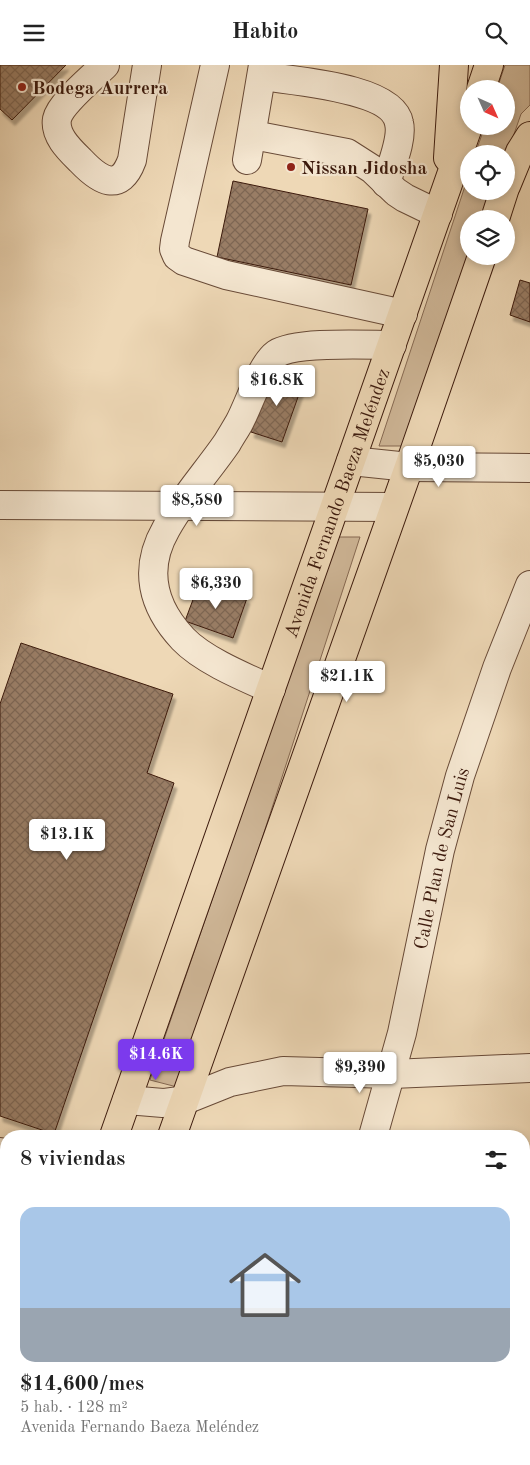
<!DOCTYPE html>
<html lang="es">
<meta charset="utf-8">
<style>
:root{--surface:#fff;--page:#f2f2f2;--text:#222;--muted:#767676;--line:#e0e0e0;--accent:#7c3aed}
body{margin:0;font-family:"Old Standard TT",serif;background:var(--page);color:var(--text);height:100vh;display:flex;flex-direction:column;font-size:19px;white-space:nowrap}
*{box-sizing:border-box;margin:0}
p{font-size:16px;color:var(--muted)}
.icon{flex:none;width:28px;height:28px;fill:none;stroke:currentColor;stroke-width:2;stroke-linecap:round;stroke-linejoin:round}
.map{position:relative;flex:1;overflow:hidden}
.details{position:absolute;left:0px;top:1065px;width:530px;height:335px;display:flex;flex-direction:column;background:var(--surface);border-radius:20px 20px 0 0;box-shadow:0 2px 8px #0003}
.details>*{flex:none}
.needle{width:32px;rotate:135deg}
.fabs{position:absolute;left:460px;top:15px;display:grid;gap:10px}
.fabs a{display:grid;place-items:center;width:55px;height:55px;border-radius:50%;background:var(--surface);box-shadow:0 2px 8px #0003;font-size:25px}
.price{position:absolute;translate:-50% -42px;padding:0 11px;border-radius:5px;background:#fff;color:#222;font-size:16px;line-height:32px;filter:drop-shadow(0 1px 2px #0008)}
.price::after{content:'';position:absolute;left:50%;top:30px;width:15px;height:11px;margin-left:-8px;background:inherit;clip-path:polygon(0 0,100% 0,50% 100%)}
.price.selected{background:var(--accent);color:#fff}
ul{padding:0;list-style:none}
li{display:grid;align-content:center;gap:10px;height:265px;padding:0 20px}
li+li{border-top:1px solid var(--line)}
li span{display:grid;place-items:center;height:155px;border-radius:15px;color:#555}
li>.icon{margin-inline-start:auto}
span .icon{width:90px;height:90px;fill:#fffc;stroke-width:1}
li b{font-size:21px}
h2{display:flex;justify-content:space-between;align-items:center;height:60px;padding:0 20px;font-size:21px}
header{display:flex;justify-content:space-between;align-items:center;height:65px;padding:0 20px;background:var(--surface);font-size:22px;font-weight:700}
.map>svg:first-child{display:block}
</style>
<header><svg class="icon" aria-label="menu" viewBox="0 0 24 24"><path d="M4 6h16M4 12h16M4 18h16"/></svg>Habito<svg class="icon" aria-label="search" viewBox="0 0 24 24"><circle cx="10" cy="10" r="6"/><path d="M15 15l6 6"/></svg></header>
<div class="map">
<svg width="530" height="1400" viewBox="0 0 530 1400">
<defs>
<pattern id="building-cross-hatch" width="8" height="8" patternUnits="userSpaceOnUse" patternTransform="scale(1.25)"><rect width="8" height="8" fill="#997d65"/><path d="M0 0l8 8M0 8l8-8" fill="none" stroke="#7e6652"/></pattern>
<filter id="shadow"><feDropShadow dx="3" dy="5.5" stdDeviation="1" flood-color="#0004"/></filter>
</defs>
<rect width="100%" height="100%" fill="#eed8b6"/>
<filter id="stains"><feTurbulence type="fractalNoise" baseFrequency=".004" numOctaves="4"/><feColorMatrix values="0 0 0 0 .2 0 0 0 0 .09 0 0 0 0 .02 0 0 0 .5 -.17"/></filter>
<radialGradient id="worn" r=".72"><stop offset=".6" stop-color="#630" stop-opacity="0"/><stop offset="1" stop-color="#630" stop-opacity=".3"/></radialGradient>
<path fill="#d0b899" stroke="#866953" d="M505 0H530V40L521 49 506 92V89H475L485 61H506V24H497Z
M469 109V126H494L485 154H469V191L405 381H379Z
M337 472H360L181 1023 150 1015Z"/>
<path fill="url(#building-cross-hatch)" stroke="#3c1a0d" filter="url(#shadow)" d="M0 0H66L12 55 0 44Z
M233 116 368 144 351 220 217 192Z
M520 215 530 218V257L510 250Z
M271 308 303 318 282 377 251 367Z
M200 516 247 533 233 573 185 556Z
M21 578 173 629 147 708 174 718 54 1069 0 1051V639Z"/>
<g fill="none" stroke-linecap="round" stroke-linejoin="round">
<defs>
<g id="minor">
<path d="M105 0C93 12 60 39 57 54 54 71 71 86 81 96 100 116 120 128 132 95L147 0"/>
<path d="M215 0 175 176 174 184 177 191 184 196 226 210 403 249"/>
<path d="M262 11C292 16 393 22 399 58 403 74 391 101 386 118"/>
<path d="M253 70 347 88 372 104 396 127 405 133 438 149"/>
<path d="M247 95 263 0"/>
<path d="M351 396 409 402 530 403"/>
<path d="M0 440 394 442"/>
<path d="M271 624C244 612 203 595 183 574 152 541 143 504 166 464 183 433 207 407 227 378 231 371 235 365 239 358 249 340 261 300 276 289 296 276 366 280 392 280"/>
<path d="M127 1035 163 1038 185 1035 230 1017 283 1006 392 1009 530 1003"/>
<path id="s1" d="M373 1071 402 968 440 785 460 711 497 603 530 520"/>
<path d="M0 1087 6 1089"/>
<path d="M0 1175 6 1181"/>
<path d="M0 1357 6 1364"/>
<path d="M224 1394 230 1400"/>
<path d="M257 1400 259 1394"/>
</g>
<g id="major">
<path d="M481 24 489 0"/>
<path d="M448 93 454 0"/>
<path d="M506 121 520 87 530 71"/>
<path d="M495 154 504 126"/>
<path id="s2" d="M114 1071 469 59"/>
<path d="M172 1071 409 402 482 191"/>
<path d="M0 1395 6 1377"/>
<path d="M55 1400 58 1394"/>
</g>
</defs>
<use href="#minor" stroke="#684a37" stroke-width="30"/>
<use href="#major" stroke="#3c1a0d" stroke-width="30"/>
<use href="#minor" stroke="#f4e6d0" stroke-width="28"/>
<use href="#major" stroke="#eed8b6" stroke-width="28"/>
</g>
<g fill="#8f2418" stroke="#f4e6d0" stroke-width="2">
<circle cx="22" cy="22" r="5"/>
<circle cx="291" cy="102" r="5"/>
</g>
<g text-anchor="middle" stroke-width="4.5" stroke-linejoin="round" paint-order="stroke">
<g font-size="19" font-weight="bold" fill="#3c1a0d" stroke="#f4e6d0" text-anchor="start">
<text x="32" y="29">Bodega Aurrera</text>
<text x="301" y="109">Nissan Jidosha</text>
</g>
<g font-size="19" fill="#3c1a0d" stroke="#f4e6d0">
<text dy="7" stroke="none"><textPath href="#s2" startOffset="671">Avenida Fernando Baeza Meléndez</textPath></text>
<text dy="7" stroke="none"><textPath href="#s1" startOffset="286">Calle Plan de San Luis</textPath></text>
</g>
</g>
<rect width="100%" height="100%" filter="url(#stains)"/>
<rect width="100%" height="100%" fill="url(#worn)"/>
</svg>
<div class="fabs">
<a><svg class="needle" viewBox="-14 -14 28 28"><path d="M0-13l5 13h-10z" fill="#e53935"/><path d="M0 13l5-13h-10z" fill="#767676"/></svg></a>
<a><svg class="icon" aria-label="locate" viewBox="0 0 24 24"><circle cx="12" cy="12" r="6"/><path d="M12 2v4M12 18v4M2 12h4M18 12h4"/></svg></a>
<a><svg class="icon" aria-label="layers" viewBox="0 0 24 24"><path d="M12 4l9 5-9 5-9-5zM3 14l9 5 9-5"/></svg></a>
</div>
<b class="price" style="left:277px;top:342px">$16.8K</b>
<b class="price" style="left:439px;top:423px">$5,030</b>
<b class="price" style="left:197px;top:462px">$8,580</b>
<b class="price" style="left:216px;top:545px">$6,330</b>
<b class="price" style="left:347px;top:638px">$21.1K</b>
<b class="price" style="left:67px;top:796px">$13.1K</b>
<b class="price selected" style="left:156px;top:1016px">$14.6K</b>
<b class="price" style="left:360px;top:1029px">$9,390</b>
<section class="details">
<h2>8 viviendas<svg class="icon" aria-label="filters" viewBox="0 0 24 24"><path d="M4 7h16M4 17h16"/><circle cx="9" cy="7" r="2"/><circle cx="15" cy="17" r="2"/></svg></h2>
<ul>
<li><span style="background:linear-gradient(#a9c7e8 65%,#9aa5b1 0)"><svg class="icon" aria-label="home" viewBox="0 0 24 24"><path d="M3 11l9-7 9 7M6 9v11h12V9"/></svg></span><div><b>$14,600/mes</b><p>5 hab. · 128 m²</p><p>Avenida Fernando Baeza Meléndez</p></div></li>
</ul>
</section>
</div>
